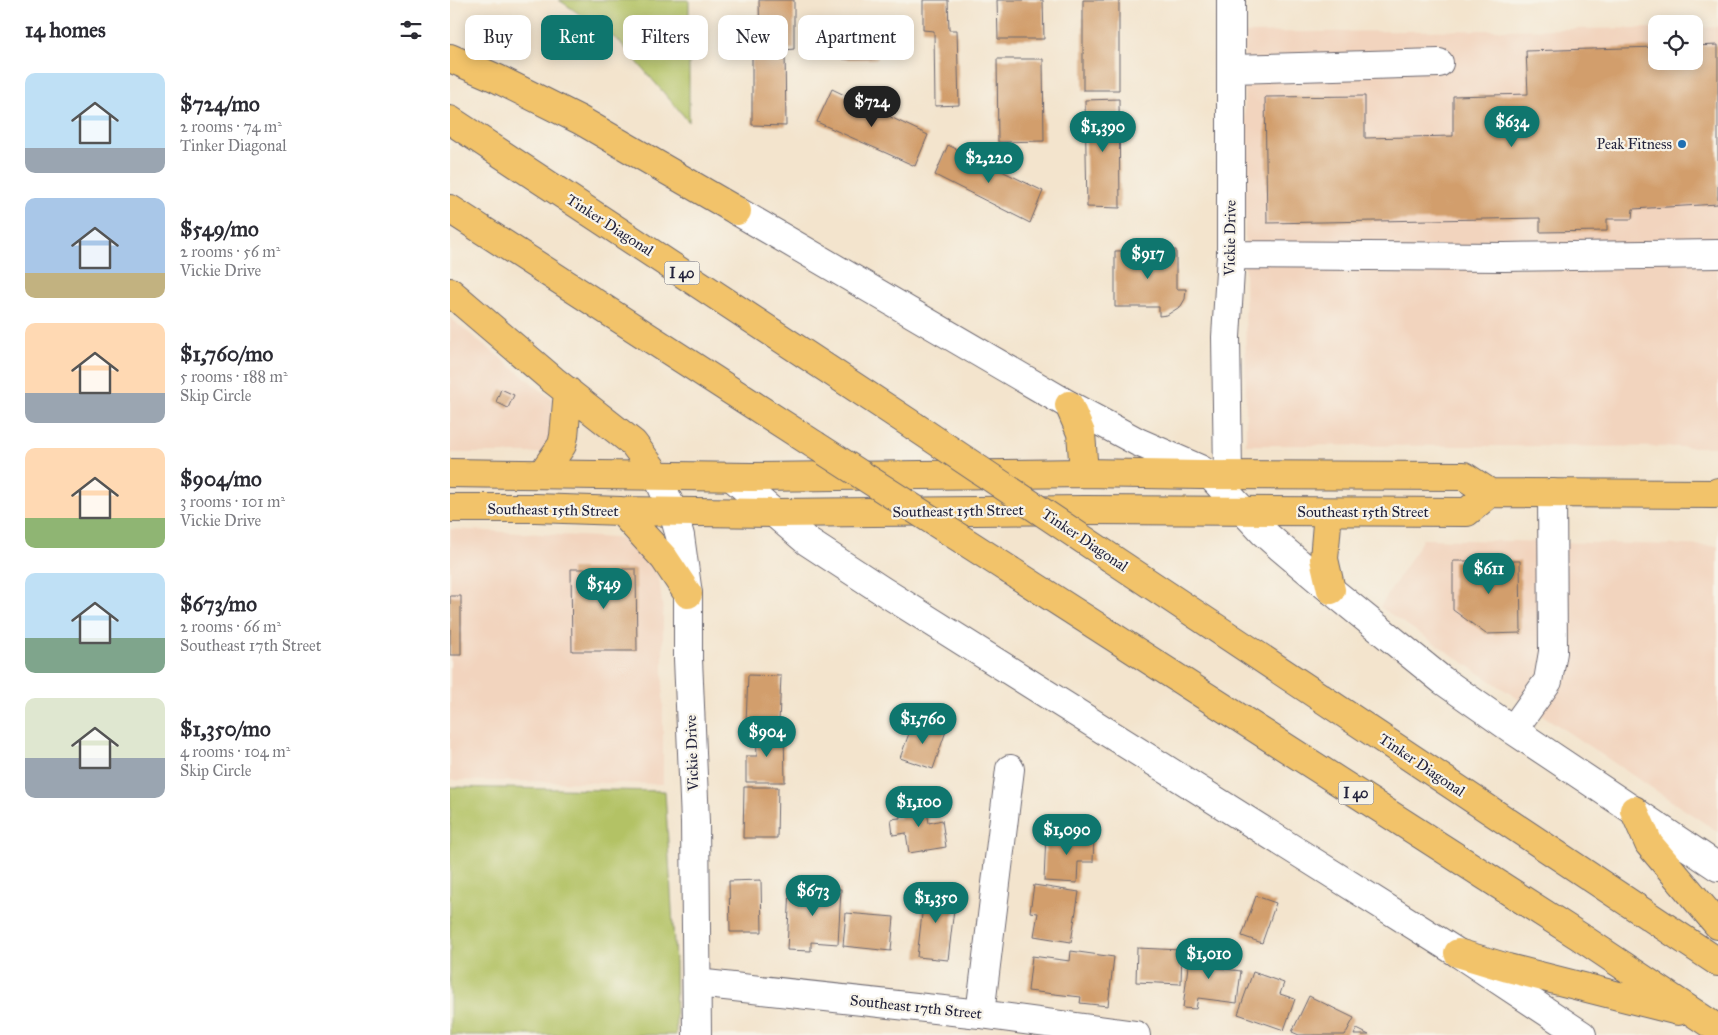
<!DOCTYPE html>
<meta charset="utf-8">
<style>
:root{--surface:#fff;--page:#f7f7f7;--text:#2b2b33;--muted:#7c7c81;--accent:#0f766e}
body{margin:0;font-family:"IM FELL Great Primer",serif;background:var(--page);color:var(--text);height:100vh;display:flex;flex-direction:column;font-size:19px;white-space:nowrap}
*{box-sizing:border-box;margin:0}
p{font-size:16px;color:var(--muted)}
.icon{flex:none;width:28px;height:28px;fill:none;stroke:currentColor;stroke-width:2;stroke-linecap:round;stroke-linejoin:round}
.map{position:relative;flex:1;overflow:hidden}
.panel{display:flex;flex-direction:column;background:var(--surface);width:450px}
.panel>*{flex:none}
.top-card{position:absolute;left:15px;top:15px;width:475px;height:45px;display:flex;gap:10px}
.controls{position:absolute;left:1198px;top:15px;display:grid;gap:10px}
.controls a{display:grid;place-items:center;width:55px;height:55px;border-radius:10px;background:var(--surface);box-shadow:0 2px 12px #0003;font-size:25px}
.price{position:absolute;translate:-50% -42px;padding:0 11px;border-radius:18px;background:var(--accent);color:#fff;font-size:16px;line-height:32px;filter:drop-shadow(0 1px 2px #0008)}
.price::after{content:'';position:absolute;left:50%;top:30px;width:15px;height:11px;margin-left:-8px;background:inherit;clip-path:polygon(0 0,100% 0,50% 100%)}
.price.on{background:#222;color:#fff}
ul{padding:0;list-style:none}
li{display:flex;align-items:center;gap:15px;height:125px;padding:0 25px}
li span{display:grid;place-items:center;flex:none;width:140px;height:100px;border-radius:10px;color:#555}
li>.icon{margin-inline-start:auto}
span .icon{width:60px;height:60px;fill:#fffc;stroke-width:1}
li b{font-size:21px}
h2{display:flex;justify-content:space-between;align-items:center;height:60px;padding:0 25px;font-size:21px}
.pill{padding:0 18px;border-radius:10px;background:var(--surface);box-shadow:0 2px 12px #0003;font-size:18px;line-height:45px}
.pill.on{background:var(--accent);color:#fff}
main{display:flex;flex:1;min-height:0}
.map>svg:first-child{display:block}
</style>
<main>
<section class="panel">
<h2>14 homes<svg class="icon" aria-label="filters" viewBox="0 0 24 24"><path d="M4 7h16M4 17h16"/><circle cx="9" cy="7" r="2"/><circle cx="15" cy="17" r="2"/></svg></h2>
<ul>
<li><span style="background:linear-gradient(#bfe0f5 75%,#9aa5b1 0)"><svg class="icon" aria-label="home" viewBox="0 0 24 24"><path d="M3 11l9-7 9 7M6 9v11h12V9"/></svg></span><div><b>$724/mo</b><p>2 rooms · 74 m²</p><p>Tinker Diagonal</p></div></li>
<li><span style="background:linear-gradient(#a9c7e8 75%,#c2b280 0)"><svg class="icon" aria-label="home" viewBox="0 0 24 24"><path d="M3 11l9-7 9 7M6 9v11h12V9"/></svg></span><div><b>$549/mo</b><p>2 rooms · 56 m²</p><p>Vickie Drive</p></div></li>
<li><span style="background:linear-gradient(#ffd9b3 70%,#9aa5b1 0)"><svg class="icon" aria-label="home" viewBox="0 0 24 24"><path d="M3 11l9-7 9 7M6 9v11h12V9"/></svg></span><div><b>$1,760/mo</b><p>5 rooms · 188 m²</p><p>Skip Circle</p></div></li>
<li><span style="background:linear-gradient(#ffd9b3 70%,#8fb573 0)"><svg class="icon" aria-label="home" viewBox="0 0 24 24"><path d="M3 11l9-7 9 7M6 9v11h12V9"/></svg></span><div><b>$904/mo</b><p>3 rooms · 101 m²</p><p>Vickie Drive</p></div></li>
<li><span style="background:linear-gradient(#bfe0f5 65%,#7fa58c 0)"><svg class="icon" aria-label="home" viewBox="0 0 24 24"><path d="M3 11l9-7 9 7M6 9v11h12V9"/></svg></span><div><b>$673/mo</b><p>2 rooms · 66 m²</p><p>Southeast 17th Street</p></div></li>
<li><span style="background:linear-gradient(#dfe7d0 60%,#9aa5b1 0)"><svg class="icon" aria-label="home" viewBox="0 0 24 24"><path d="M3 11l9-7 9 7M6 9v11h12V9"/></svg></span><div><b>$1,350/mo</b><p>4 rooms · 104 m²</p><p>Skip Circle</p></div></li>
</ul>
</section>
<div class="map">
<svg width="1268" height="1035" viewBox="0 0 1268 1035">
<rect width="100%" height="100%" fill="#f7f3e8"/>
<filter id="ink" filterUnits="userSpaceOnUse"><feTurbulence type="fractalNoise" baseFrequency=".02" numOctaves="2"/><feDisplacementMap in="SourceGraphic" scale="10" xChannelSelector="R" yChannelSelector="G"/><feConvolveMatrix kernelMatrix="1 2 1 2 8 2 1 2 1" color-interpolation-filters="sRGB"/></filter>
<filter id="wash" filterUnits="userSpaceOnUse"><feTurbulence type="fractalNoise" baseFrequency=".0096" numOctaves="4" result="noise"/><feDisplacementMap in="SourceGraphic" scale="20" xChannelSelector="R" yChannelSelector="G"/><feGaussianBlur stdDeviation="1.12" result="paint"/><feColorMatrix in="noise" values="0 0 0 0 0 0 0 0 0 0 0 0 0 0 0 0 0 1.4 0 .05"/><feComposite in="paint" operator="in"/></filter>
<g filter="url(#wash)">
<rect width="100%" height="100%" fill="#f3e4cd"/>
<path fill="#f2d4be" d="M1268 27V447L796 445 794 33 1206 28V61H1244V28Z
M0 318 102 399 103 453H0Z
M0 529 165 538 186 543 200 556 209 578 213 612V784L0 780Z
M973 539 1268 546V832L930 607Z"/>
<path fill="#b3c265" stroke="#6a7250" d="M109 0H239V122L169 41Z
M0 787 215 791 225 960 226 1035H0Z"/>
<g id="blocks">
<path fill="#d29e6c" d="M309 0H344V49L335 50 336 126 302 125V49H310Z
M473 0H498L499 30H507L509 105 485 106 484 31 473 30Z
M547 0H593L594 39H548Z
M633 0H669V90H633Z
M427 24 428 59H393V25Z
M1268 45V204L1183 209 1182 219H1157V231L1090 232V218L817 223 815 97 915 96V138L1003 136V96L1078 94 1076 51 1206 47V61H1244V46Z
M547 59H593L594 141 548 142Z
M382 89 478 135 465 166 367 122Z
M669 99 670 208 637 207 635 100Z
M498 145 593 191 580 223 485 175Z
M726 250V289H736L735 299 731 306 717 315 709 316V307H665V251Z
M51 389 64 395 58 408 46 402Z
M1003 561H1070L1071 633 1036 634 1003 610Z
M121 569H186L187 651H122Z
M0 596H11V655H0Z
M298 675 331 676 329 723 296 722Z
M464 720 496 731 483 769 450 758Z
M334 730 335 782H296V756H307L306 731Z
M294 787H328L327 838H293Z
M475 800 479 823 492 820 496 847 459 853 456 833 443 835 441 819 450 818 448 804Z
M596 834 644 835 643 862H628L627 883 594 881Z
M311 880 312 932H280L279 881Z
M584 885 629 892 621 942 584 936 588 913 580 912Z
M340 887 391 889 388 944 361 942V951L337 950Z
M475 888 506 892 498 960 467 957Z
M806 896 826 903 812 943 792 936Z
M396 913 444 917 441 951 393 946Z
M687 948 732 950 731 984 686 982Z
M740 949 770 953 768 968 791 971 787 1003 748 998 746 1009 733 1008Z
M621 951 664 957 658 1006 630 1003 631 997 578 991 582 956 620 961Z
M803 972 834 983 830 994 845 999 834 1030 788 1014Z
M859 996 904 1018 895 1035H849L842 1032Z
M907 1029 919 1035H904Z"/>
</g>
</g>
<g filter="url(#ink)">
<use href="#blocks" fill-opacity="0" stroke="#6b666e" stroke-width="1"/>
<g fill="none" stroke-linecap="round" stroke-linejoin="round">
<defs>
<path id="minor" d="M781 69 989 63
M287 211 619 405 688 442 750 469 760 475 813 532 830 547 881 590 992 680 1063 730 1268 867
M781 255 1054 257 1268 254
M207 475 223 512 230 536 238 594V659L245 822 247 1035
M778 475 776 337 781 255V0
M282 477 358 542 433 591 1008 953 1132 1035
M1063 730 1098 681 1103 652 1102 493
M247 983 530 1014 686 1035
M530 1014 560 769"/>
<path id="major" d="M619 405 631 433 634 473
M0 473 301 477 634 473 750 475 1014 476 1040 493 1265 494 1268 492
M0 508H85L171 511 324 513 634 510 1017 512 1040 493
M171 511 214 558 238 594
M878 512 874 559 881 590"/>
<path id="highway" d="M0 58 46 78 130 120 287 211
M0 120 464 426
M0 209 365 445
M0 292 103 380 183 443 207 475
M92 474 112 445 114 436 118 391
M661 558 1268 962
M561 571 1129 936 1268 1029
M1184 810 1199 844 1268 925
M1008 953 1058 968 1228 1011"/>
</defs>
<use href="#minor" stroke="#6b666e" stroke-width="30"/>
<use href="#major" stroke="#6b666e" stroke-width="30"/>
<use href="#highway" stroke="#6b666e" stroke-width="30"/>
<use href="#minor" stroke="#fff" stroke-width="28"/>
<use href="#major" stroke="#f2c36a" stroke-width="28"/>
<use href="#highway" stroke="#f2c36a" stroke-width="28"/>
<defs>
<path id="highway-bridge" d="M464 426 661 558
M365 445 561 571"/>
</defs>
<use href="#highway-bridge" stroke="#6b666e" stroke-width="30" stroke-linecap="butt"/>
<use href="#highway-bridge" stroke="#f2c36a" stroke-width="28"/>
</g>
</g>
<circle fill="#1f6fb2" stroke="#f7f3e8" stroke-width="2" cx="1232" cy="144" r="5"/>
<g text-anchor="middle" stroke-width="4.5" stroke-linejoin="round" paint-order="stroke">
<g fill="#f7f3e8" stroke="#62616f" stroke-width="1">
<rect x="214.5" y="261.5" width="35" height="23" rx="4"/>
<rect x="888.5" y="781.5" width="35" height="23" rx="4"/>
</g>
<g font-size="14" font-weight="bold" fill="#22223b">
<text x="232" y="278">I 40</text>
<text x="906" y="798">I 40</text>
</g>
<g font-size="15" fill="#22223b" stroke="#f7f3e8" text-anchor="end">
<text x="1222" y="149">Peak Fitness</text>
</g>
<g font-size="15" fill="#22223b" stroke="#f7f3e8">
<text transform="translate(160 225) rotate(33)" y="5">Tinker Diagonal</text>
<text transform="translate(780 238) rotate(-89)" y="5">Vickie Drive</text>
<text transform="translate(103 510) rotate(1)" y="5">Southeast 15th Street</text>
<text transform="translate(508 511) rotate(-1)" y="5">Southeast 15th Street</text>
<text x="913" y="517">Southeast 15th Street</text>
<text transform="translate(635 540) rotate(34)" y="5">Tinker Diagonal</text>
<text transform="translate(242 753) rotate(-92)" y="5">Vickie Drive</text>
<text transform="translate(972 765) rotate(34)" y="5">Tinker Diagonal</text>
<text transform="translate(466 1007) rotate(6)" y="5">Southeast 17th Street</text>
</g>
</g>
</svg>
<div class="controls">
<a><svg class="icon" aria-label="locate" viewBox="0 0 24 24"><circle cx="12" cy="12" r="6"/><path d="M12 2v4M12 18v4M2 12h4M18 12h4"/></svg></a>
</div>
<b class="price on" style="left:422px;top:128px">$724</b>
<b class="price" style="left:1062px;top:148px">$634</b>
<b class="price" style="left:653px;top:153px">$1,390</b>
<b class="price" style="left:539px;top:184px">$2,220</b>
<b class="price" style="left:698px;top:280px">$917</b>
<b class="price" style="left:1039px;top:595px">$611</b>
<b class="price" style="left:154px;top:610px">$549</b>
<b class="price" style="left:473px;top:745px">$1,760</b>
<b class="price" style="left:317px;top:758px">$904</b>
<b class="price" style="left:469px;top:828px">$1,100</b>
<b class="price" style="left:617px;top:856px">$1,090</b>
<b class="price" style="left:363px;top:917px">$673</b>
<b class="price" style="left:486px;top:924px">$1,350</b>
<b class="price" style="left:759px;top:980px">$1,010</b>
<div class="top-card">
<a class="pill">Buy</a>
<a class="pill on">Rent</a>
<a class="pill">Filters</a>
<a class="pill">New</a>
<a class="pill">Apartment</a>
</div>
</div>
</main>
